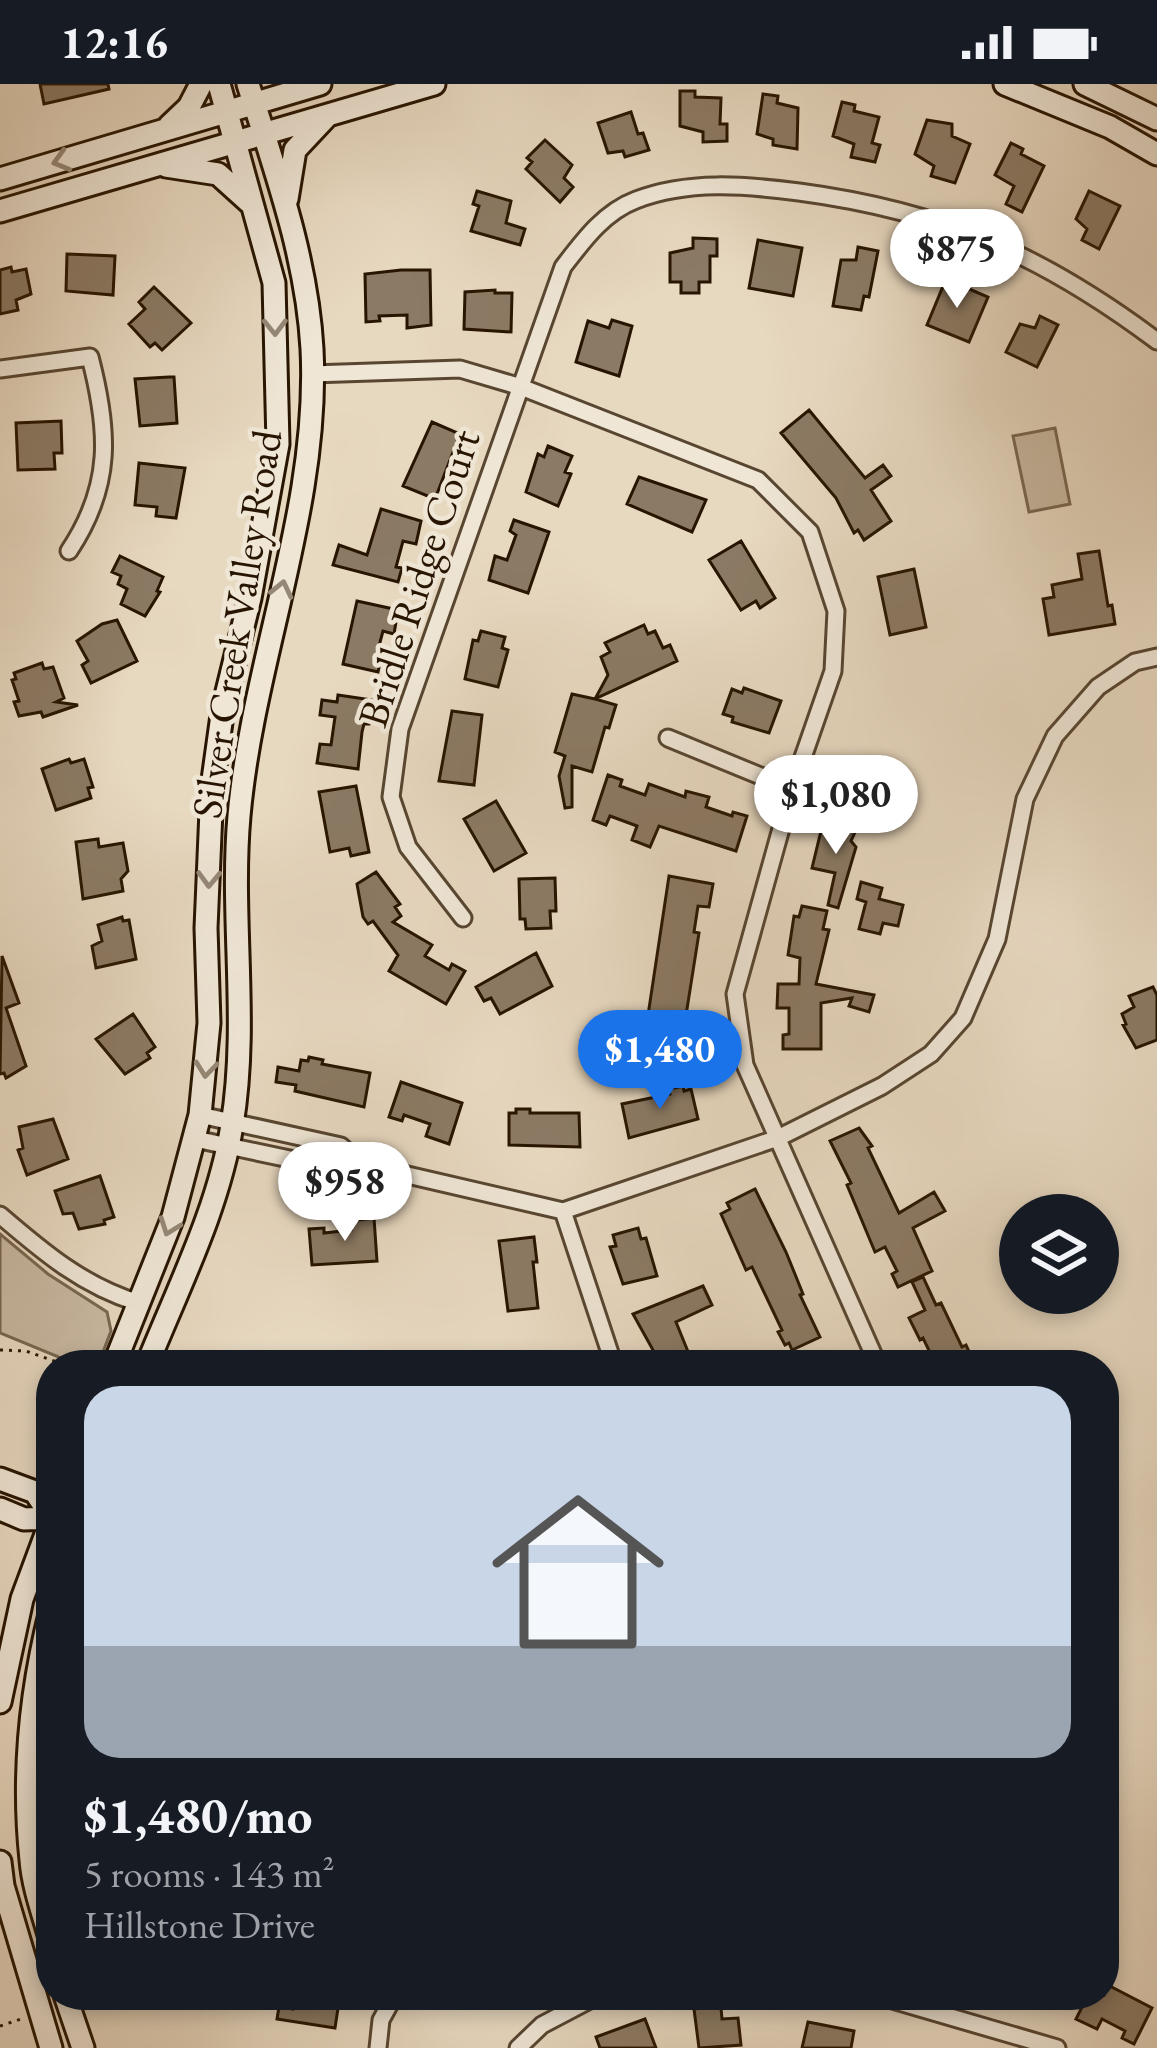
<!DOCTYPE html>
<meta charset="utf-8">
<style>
:root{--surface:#171b24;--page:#20242c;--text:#f1f3f6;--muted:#9ea1a6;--accent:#1a73e8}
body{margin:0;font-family:"EB Garamond",serif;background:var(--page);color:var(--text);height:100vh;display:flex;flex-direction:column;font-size:45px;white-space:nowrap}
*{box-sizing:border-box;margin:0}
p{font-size:39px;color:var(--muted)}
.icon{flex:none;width:66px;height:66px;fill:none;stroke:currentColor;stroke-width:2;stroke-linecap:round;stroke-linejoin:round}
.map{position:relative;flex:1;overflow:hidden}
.drawer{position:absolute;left:36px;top:1266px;width:1083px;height:660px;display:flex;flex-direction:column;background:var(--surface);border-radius:48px;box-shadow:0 6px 18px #0003}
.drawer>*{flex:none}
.fabs{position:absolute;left:999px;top:1110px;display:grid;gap:24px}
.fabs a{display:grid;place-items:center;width:120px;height:120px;border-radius:50%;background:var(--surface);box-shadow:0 6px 18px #0003;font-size:60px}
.price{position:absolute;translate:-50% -102px;padding:0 27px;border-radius:42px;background:#fff;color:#222;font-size:39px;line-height:78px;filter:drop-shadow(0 3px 6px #0008)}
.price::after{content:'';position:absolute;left:50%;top:72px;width:36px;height:27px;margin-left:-18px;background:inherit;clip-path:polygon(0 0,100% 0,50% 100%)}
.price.current{background:var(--accent);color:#fff}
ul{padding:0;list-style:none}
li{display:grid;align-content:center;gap:24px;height:636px;padding:0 48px}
li span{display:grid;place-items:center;height:372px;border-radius:36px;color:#555}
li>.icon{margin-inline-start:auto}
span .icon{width:216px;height:216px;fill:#fffc;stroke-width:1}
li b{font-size:51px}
.status{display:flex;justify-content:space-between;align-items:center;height:84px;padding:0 60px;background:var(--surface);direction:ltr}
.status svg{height:33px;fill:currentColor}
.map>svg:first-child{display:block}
</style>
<div class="status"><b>12:16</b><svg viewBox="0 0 49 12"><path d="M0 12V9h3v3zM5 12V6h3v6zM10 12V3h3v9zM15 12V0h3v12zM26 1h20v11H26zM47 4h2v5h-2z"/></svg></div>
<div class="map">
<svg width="1157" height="1964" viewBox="0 0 1157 1964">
<rect width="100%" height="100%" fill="#e7d8c0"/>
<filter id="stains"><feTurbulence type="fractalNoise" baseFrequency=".00167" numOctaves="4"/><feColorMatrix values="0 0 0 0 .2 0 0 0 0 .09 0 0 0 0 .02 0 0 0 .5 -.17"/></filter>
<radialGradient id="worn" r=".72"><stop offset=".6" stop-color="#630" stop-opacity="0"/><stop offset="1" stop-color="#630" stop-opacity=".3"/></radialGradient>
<path fill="#c7b7a0" stroke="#786650" stroke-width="3" d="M1055 344 1070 420 1029 428 1013 352Z
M0 1150 48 1190 107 1228 111 1247 98 1281H78L0 1249Z"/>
<path fill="#8b7a64" stroke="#281501" stroke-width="3" d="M40 0H108L109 5 44 20Z
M680 7H695V13L721 14 720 40H727V57L703 58V48L680 42Z
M763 10 778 12 777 19 798 24 797 65 773 61V55L757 50Z
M842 18 855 21 854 27 879 33 872 59 880 61 875 78 851 73 854 60 833 52Z
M631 28 638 50 643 49 649 66 625 73 623 67 608 69 598 39Z
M927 36 952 40V52L970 60 955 99 931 92 934 82 915 70Z
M545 56 572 81 564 94 573 103 560 118 526 85 532 78 527 74Z
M1011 59 1023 65 1021 70 1044 82 1022 128 1006 120 1014 102 995 91Z
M477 107 511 117 506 139 525 145 520 161 471 147 479 122 473 120Z
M1089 107 1120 122 1099 165 1082 156 1087 145 1076 135Z
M693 154 717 155V172H710V198H699V209H681V198H670V169L693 164Z
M758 156 802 164 793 212 749 204Z
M858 163 878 167 869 213 864 212 861 226 833 222 841 176H856Z
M67 170 115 172 113 211 66 207Z
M11 183 12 188 26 185 31 210 16 216 18 226 0 230V186Z
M401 186H430L431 241 407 244V231L379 232 380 237 366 238 365 190Z
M946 195 988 213 969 258 927 241Z
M154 203 191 239 162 266 155 259 150 263 129 240 145 225 139 218Z
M495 206V209H512L511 248 464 245 465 208Z
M1040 232 1058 241 1037 283 1006 268 1020 240 1035 244Z
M612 236 632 242 619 292 576 278 588 237 609 244Z
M169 293H174L177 339 140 342 135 295Z
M809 326 865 394 883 381 891 392 871 406 891 437 864 456 858 446 854 449 836 414 781 349Z
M61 337 62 369H54L55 385 18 386 16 339Z
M432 338 460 350 435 415 403 402Z
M548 362 572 372 565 388 571 390 558 422 526 408 538 370 544 373Z
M139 379 185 384 176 434 156 432 157 423 135 421Z
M639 393 706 416 692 448 627 420Z
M381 425 421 437 416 460 403 457 396 483 402 484 398 498 333 481 339 461 367 471Z
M514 436 549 448 528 509 489 496 495 472 507 476 516 451 510 447Z
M741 457 775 514 760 524 756 517 741 526 709 476Z
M1099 467 1108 522 1112 521 1115 540 1049 551 1043 515 1054 513 1052 501 1082 495 1078 470Z
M120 472 163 493 157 507 160 508 145 532 121 520 127 505 118 500 121 492 112 488Z
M914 485 926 543 890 551 878 493Z
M357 517 398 526 394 550 383 547 376 573 381 574 378 588 343 580Z
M117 536 137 577 91 599 82 581 88 577 77 557 102 540Z
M644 541 648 550 655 547 663 564 670 561 677 577 595 615 616 621 609 644 605 643 592 688 572 682V723L565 724 559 692 565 672 555 668 572 610 595 615 608 591 601 573 610 568 605 559Z
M481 547 505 553 502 564 508 566 498 603 465 595 473 556 478 557Z
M42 579 44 585 53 583 64 614 56 618 78 621 43 633 41 628 19 632 14 618 19 617 12 596 16 595 14 589Z
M744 604 781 617 769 649 732 638 733 633 723 630 732 605 742 609Z
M338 611 372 616 369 640H364L362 648 358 685 317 679 320 660 331 661 335 633 320 631 322 616 337 618Z
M452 627 482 631 474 701 439 697Z
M69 675 71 679 84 675 93 703 88 704 91 714 56 726 42 685Z
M608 691 622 696 620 702 645 711 649 700 685 713 686 707 709 713 706 723 732 732 733 728 747 732 736 767 659 742 650 763 632 756 637 742 610 732 606 741 593 736Z
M356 702 369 768 351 772 349 764 330 768 319 708Z
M496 717 526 769 494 787 464 735Z
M831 736 856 746 851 757 856 763 838 824 828 821 835 789 812 784 820 751 822 745 827 747Z
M98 755 99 763 123 759 128 787 121 795 123 807 83 815 76 758Z
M376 788 400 820 395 823 401 832 393 838 432 861 425 872 449 886 452 880 465 887 446 920 389 887 398 871 373 837 368 840 363 833 357 800Z
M669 792 713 800 709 823 698 822 694 848 699 849 684 944 647 938Z
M555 794 556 827H550L551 844 526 845 525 835H520L519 795Z
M861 798 882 804 879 815 903 821 898 842 883 839 880 850 859 845 866 818 857 815Z
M802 822 827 827 823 845 829 846 816 900 874 911 869 928 849 922 852 914 821 919V965H783V951L789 950V924H777L778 900H799L800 874 788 871 794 832 799 833Z
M122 833 123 837 129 836 136 875 96 884 92 862 102 857 98 841Z
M536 869 552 902 500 930 491 914 484 917 476 903Z
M2 872 19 919 6 924 26 982 6 994 4 989 0 990Z
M1153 903 1157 911V956L1136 964 1123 941 1126 940 1122 930 1134 923 1129 912Z
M133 930 155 963 147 969 150 974 125 990 96 955Z
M309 973 323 976 322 980 370 989 364 1023 295 1007 296 1001 276 998 278 983 299 987 301 976 308 977Z
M401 998 462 1019 449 1060 426 1052 430 1040 404 1031 402 1037 389 1033Z
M683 1002 684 1007 691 1005 698 1035 629 1054 622 1020 670 1010 669 1005Z
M516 1025H530V1029H579L580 1063 509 1061V1029H516Z
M53 1035 68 1075 27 1091 18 1066 23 1064 19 1043Z
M859 1044 872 1062 868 1064 899 1129 934 1108 945 1127 913 1144 932 1187 898 1203 892 1190 897 1187 885 1163 875 1168 847 1101 851 1099 830 1057Z
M100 1092 114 1133 104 1136 105 1140 79 1145 73 1129 63 1130 55 1107Z
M755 1105 786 1168 803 1210 800 1211 820 1253 792 1266 789 1259 785 1261 778 1248 782 1246 752 1183 746 1186 721 1130 730 1125 727 1119Z
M374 1134 377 1177 312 1181 309 1145 324 1144V1149L351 1146 350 1137Z
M638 1144 641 1155 646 1154 657 1192 623 1200 610 1163 616 1162 613 1151Z
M534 1153 537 1178H533L538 1224 508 1227 499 1157Z
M923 1193 936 1221 941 1219 962 1263 966 1261 972 1274 968 1276 970 1281H936L923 1254 920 1256 909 1234 925 1226 912 1198Z
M703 1202 712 1221 676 1238 691 1275 681 1281H646L642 1271 653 1266 633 1230Z
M1104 1899 1152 1924 1134 1960 1122 1954 1125 1947 1102 1935 1097 1945 1076 1935 1088 1911H1104Z
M295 1911H340L335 1944 277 1935 279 1923 293 1925Z
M712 1923 721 1924 722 1935 738 1934 741 1961 699 1964 694 1925Z
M645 1935 656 1964H600L596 1953Z
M808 1938 854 1947 851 1964H802Z"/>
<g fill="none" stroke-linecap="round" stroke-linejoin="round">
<defs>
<path id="street" d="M0 285 90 273C109 346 113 401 69 467
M312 290 460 285 521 303 758 396 810 448 836 527 833 587 792 705 735 910 745 981 878 1281
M668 654 792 705
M463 834 408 763 391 713 400 645 563 183C583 157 604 128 636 116 688 96 745 101 799 108 942 127 1041 170 1157 257
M200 1031 341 1062 360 1080
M195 1055 337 1085 360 1080 563 1127 778 1054 882 1002 931 970 963 934 997 855 1025 715 1055 652 1098 603 1135 578 1157 573
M563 1127 614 1281
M0 1131C43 1168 83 1202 139 1219
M875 1911 1057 1964
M378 1964 381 1936 392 1916
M518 1964 542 1941 599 1911"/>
<path id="secondary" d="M1005 0 1110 43 1157 70
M1085 0 1157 35
M169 42 189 23 201 0
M166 82 218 90 249 118
M0 95 320 0
M287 115 295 66 326 33
M0 127 434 0
M114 1281 173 1133 200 1031 209 939 206 844 212 703 223 624 250 514 278 360 274 199 219 0
M147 1281C178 1204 219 1124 232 1041 249 939 230 834 239 732 253 575 320 424 312 265 307 174 275 86 248 0
M0 1395 35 1408 51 1432
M0 1425 24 1435 51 1434
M51 1526C30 1609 22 1691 31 1776 33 1803 44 1832 51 1858
M0 1618 22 1515 51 1437
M0 1778 3 1802 51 1964
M65 1911 83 1964"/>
</defs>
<use href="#street" stroke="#584631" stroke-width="21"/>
<use href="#secondary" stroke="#281501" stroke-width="27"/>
<path stroke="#281501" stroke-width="3" stroke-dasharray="3 6" stroke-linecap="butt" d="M0 1266 26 1267 65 1281
M0 1942 21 1935"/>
<use href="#street" stroke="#efe6d6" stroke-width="15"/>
<use href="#secondary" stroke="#efe6d6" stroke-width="21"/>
</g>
<defs><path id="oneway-chevron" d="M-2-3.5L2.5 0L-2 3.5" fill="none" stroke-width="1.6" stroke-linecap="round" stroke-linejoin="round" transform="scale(3)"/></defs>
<g stroke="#958876">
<use href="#oneway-chevron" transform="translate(61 77) rotate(164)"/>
<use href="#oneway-chevron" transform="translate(275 243) rotate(89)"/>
<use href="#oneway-chevron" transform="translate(282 505) rotate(-77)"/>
<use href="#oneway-chevron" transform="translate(209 795) rotate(92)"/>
<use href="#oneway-chevron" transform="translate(206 985) rotate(96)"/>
<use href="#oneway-chevron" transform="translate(169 1143) rotate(110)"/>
</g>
<g text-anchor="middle" stroke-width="9" stroke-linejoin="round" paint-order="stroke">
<g font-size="42" fill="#281501" stroke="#efe6d6">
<text transform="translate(418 494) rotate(-72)" y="15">Bridle Ridge Court</text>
<text transform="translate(236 540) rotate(-81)" y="15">Silver Creek Valley Road</text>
</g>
</g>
<rect width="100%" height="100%" filter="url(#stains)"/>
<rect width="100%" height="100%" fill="url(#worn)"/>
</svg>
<div class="fabs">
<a><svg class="icon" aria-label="layers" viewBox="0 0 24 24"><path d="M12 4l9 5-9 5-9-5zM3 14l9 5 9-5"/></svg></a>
</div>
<b class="price" style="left:957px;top:227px">$875</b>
<b class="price" style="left:836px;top:773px">$1,080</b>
<b class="price current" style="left:660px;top:1028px">$1,480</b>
<b class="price" style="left:345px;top:1160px">$958</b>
<section class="drawer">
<ul>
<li><span style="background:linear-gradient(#c9d6e8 70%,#9aa5b1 0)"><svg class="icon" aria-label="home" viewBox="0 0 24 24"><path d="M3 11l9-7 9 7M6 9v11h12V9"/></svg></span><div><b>$1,480/mo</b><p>5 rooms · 143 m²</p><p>Hillstone Drive</p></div></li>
</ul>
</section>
</div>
